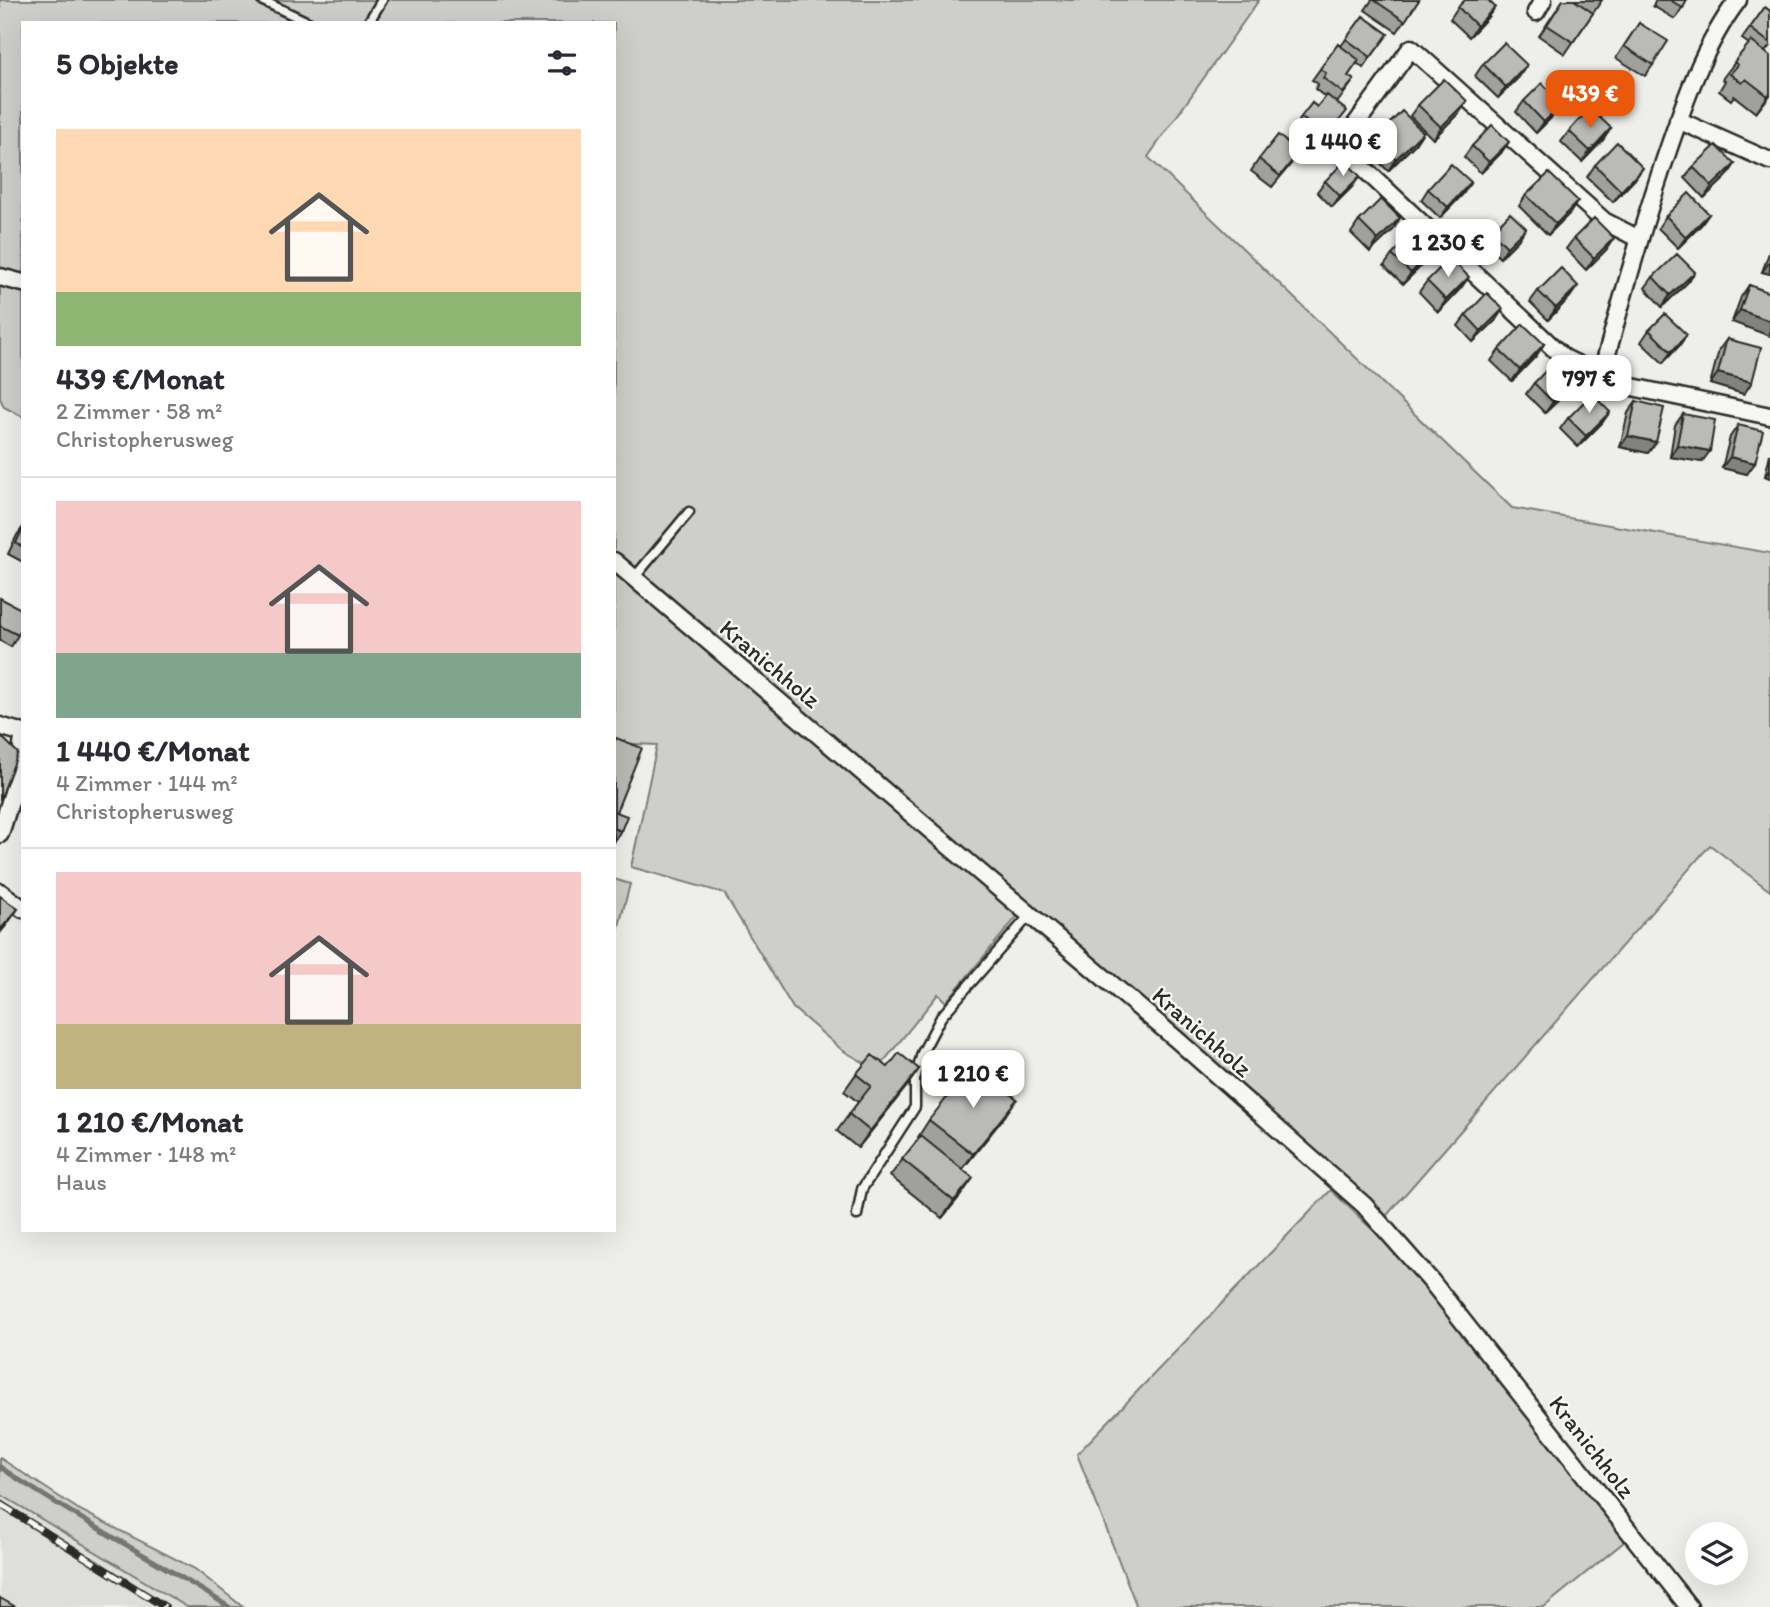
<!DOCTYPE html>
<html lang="de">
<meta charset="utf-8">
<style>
:root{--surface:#fff;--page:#f2f2f3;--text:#2b2b33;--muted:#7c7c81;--line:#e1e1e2;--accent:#ea580c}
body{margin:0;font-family:Itim,sans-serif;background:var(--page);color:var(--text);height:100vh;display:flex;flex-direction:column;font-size:26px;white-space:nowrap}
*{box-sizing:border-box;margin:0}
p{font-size:23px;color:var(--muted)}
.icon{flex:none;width:38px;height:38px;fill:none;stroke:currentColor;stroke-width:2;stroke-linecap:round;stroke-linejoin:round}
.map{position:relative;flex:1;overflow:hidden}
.panel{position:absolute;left:21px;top:21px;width:595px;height:1211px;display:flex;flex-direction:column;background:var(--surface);border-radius:0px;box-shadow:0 7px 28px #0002}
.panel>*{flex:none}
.controls{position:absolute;left:1685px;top:1522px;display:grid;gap:14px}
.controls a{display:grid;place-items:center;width:63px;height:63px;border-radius:50%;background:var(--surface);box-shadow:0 7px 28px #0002;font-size:35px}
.price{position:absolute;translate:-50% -60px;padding:0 16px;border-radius:14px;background:#fff;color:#222;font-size:23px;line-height:46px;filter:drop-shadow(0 2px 4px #0008)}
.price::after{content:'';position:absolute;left:50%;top:42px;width:21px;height:16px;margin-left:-10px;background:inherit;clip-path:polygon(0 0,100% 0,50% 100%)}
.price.on{background:var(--accent);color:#fff}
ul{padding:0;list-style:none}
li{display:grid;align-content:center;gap:14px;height:371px;padding:0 35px}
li+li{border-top:2px solid var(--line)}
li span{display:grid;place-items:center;height:217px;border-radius:0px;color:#555}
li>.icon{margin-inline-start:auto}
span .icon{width:126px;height:126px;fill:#fffc;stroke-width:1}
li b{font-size:30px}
h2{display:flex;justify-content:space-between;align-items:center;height:84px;padding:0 35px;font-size:30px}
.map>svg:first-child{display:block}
</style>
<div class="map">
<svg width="1770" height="1607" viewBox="0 0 1770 1607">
<rect width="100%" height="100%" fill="#eeeeea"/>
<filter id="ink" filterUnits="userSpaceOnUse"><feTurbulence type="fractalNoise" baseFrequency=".0143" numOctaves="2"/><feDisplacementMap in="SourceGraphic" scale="14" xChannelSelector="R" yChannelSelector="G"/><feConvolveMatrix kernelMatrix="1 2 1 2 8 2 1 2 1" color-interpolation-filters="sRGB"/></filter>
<g filter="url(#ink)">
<path fill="#dededb" d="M0 1494 116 1562 187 1607H0Z"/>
<path fill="#cececa" stroke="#7c7c7a" stroke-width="2" d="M0 0H257L305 23H23V417L4 407 0 398Z
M265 0H380L366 23H314Z
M384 0H1259L1148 157 1512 508 1770 553V891L1710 845 1381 1222 1026 906 946 1002 938 994 877 1070 842 1050 793 1008 724 893 631 867 657 745 614 743V23H370Z
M614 879 630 884 614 945Z
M1331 1190 1428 1283 1630 1537 1544 1607H1137L1077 1454Z
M0 1458 78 1509 195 1569 243 1607H187L0 1494Z"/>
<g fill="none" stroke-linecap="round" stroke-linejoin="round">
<path stroke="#757573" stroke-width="5" d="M0 1467C74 1518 154 1558 229 1607"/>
<defs>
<path id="lane" d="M261 0 310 23
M368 23 382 0
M634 578 689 512
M857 1215 862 1189 915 1107V1080L922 1053 941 1017 1029 916"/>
<path id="street" d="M1738 0C1702 47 1682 109 1663 165 1640 235 1620 305 1601 376L1618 384 1770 416
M1536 12 1543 0
M1678 120 1770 161
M0 277 23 283
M1601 376 1564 358 1340 146 1411 48 1604 221 1639 239
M614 561 1176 1039 1364 1205 1431 1281 1689 1607
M0 726 23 733
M0 834 18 776 23 738
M0 892 23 909"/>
</defs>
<use href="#lane" stroke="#2b2b2b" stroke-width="13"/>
<use href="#street" stroke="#2b2b2b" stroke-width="21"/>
<use href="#lane" stroke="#f6f6f2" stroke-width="8"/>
<use href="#street" stroke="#f6f6f2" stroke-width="16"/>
<defs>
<path id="rail" d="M0 1504 165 1607"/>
</defs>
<use href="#rail" stroke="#2b2b2b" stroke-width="8"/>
<use href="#rail" stroke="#f6f6f2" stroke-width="5" stroke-dasharray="16" stroke-linecap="butt"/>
</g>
<path fill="#a0a09d" stroke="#2b2b2b" stroke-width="2" d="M1372 0H1419L1397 32 1365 10Z
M1563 0H1602L1565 54 1539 36Z
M1656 0H1687L1675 19 1653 6Z
M1458 7H1495L1487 18 1469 37 1450 19Z
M1765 7 1770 11V46L1765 52 1770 95 1756 113 1734 96 1731 100 1719 91 1725 81 1722 79 1749 44 1742 39Z
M1363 16 1388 34 1363 68 1357 63 1348 76 1354 80 1337 103 1339 122 1319 148 1293 129 1312 103 1317 107 1325 97 1315 89 1318 84 1312 80 1338 44 1341 46Z
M1639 23 1653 65 1645 76 1616 58Z
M1483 64 1519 77 1498 98 1475 76Z
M1467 101 1459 113 1433 139 1410 116 1418 105Z
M1524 101 1562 104 1554 115 1536 133 1516 112Z
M1611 128 1603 140 1582 162 1561 142 1569 131Z
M1423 132 1415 144 1388 171 1367 149 1375 138Z
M1472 146 1501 153 1481 173 1464 157Z
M1259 159 1291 164 1272 187 1251 171Z
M1735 164 1727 176 1704 198 1685 178 1693 167Z
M1595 165 1635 179 1613 202 1587 177Z
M1325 181 1352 187 1332 207 1317 192Z
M1428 189 1463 194 1440 218 1421 200Z
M1526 195 1570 213 1548 235 1519 206Z
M1709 214 1701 225 1678 248 1658 228 1666 216Z
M1359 221 1393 230 1370 252 1351 233Z
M1492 232 1518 240 1500 258 1484 243Z
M1574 238 1606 250 1586 270 1566 249Z
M1435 248 1427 260 1403 284 1384 266 1392 255Z
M1770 250V274L1762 272Z
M1653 277 1687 283 1662 307 1645 288Z
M1427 281 1461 288 1438 312 1419 292Z
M1749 285 1770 293 1732 322 1741 297Z
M1538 291 1570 297 1548 320 1530 302Z
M1466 315 1495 321 1473 342 1458 326Z
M1649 330 1679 346 1663 363 1641 342Z
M1727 339 1744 394 1710 384 1719 350Z
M1544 344 1536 356 1512 381 1491 361 1499 350Z
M1534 383 1566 393 1545 413 1526 394Z
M1636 401 1656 442 1648 453 1620 447 1628 413Z
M1683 414 1702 462 1670 457 1675 425Z
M1568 418 1602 423 1578 447 1560 429Z
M1738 425 1747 474 1722 468 1730 437Z
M1770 454V478L1765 476Z
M23 527V562L8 554 17 535Z
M0 598 18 635 11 647 0 641Z
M888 1067 919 1069 907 1086 858 1148 837 1131 858 1102 844 1091 856 1074Z
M1005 1116 962 1170 973 1178 961 1195 942 1218 890 1176 919 1138 918 1137 929 1120Z"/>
<path fill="#828280" stroke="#2b2b2b" stroke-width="2" d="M1495 7 1487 18 1469 37 1477 26Z
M1527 65 1519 77 1498 98 1506 87Z
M1770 93V95L1756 113Z
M1467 101 1459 113 1433 139 1441 127Z
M1562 104 1554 115 1536 133 1544 122Z
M1611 128 1603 140 1582 162 1590 151Z
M1423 132 1415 144 1388 171 1396 159Z
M1509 142 1501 153 1481 173 1489 162Z
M1735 164 1727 176 1704 198 1712 186Z
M1643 168 1635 179 1613 202 1621 191Z
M1360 176 1352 187 1332 207 1340 196Z
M1471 182 1463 194 1440 218 1448 207Z
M1578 201 1570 213 1548 235 1556 224Z
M1709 214 1701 225 1678 248 1686 237Z
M1400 218 1393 230 1370 252 1378 240Z
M1526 228 1518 240 1500 258 1507 247Z
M1614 238 1606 250 1586 270 1594 258Z
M1435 248 1427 260 1403 284 1411 273Z
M1770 261V274L1762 272Z
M1695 272 1687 283 1662 307 1670 295Z
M1469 277 1461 288 1438 312 1446 300Z
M1578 286 1570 297 1548 320 1556 308Z
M1503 309 1495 321 1473 342 1481 331Z
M1740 310 1770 321V336L1732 322Z
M1687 335 1679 346 1663 363 1671 352Z
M1544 344 1536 356 1512 381 1520 370Z
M1718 373 1752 382 1744 394 1710 384Z
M1573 381 1566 393 1545 413 1553 402Z
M1610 412 1602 423 1578 447 1586 436Z
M1628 436 1656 442 1648 453 1620 447Z
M1677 445 1710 451 1702 462 1670 457Z
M1730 457 1755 463 1747 474 1722 468Z
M1770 469V478L1765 476Z
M614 828 621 831 614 841Z
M18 909 6 926 0 933V930Z
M919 1069 907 1086 858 1148 870 1131Z
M1017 1099 1005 1116 961 1171 973 1154Z
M973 1178 961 1195 942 1218 954 1201Z"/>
<path fill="#babab7" stroke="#2b2b2b" stroke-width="2" d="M1374 0H1419L1405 21Z
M1465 0H1488L1495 7 1477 26 1458 7Z
M1563 0H1574L1593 13 1573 42 1547 25Z
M1670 0H1687L1683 8Z
M1765 7 1770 11V43L1750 28Z
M1363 16 1388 34 1371 57 1346 39Z
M1639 23 1668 41 1653 65 1624 46Z
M1751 41 1770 56V93L1768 96 1746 79 1742 83 1730 74 1738 65 1734 62Z
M1504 43 1527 65 1506 87 1483 64Z
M1338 44 1359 60 1348 76 1354 80 1343 93 1323 78 1326 73 1320 69Z
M1444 79 1467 101 1441 127 1418 105Z
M1542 83 1562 104 1544 122 1524 101Z
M1327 95 1347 111 1326 137 1301 117 1312 103 1317 107Z
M1590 108 1611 128 1590 151 1569 131Z
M1402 111 1423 132 1396 159 1375 138Z
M1492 125 1509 142 1489 162 1472 146Z
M1278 135 1299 152 1280 176 1259 159Z
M1617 142 1643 168 1621 191 1595 165Z
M1716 145 1735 164 1712 186 1693 167Z
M1345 161 1360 176 1340 196 1325 181Z
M1451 164 1471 182 1448 207 1428 189Z
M1549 173 1578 201 1556 224 1526 195Z
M1689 193 1709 214 1686 237 1666 216Z
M1381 199 1400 218 1378 240 1359 221Z
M1510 213 1526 228 1507 247 1492 232Z
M1594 218 1614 238 1594 258 1574 238Z
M1416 230 1435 248 1411 273 1392 255Z
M1677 254 1695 272 1670 295 1653 277Z
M1450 258 1469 277 1446 300 1427 281Z
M1561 268 1578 286 1556 308 1538 291Z
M1749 285 1770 293V321L1740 310Z
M1487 293 1503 309 1481 331 1466 315Z
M1665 314 1687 335 1671 352 1649 330Z
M1523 324 1544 344 1520 370 1499 350Z
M1727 339 1761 348 1752 382 1718 373Z
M1554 362 1573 381 1553 402 1534 383Z
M1592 394 1610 412 1586 436 1568 418Z
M1636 401 1664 408 1656 442 1628 436Z
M1683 414 1715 420 1710 451 1677 445Z
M1738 425 1763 431 1755 463 1730 457Z
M23 528V547L16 543Z
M0 598 23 610V627L18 635 0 626Z
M0 735 18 753 0 800Z
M616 738 642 748 616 812 627 816 621 831 614 828V743Z
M0 896 18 909 0 930Z
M899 1053 919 1069 870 1131 849 1114 871 1086 856 1074 872 1055 888 1067Z
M973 1065 1017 1099 973 1154 929 1120Z
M921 1136 973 1178 954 1201 902 1159Z
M0 1598 16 1607H0Z"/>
</g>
<g text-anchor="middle" stroke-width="5" stroke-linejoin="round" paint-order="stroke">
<g font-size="24" fill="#2b2b2b" stroke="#f6f6f2">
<text transform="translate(770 664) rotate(40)" y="8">Kranichholz</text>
<text transform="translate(1202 1032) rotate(41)" y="8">Kranichholz</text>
<text transform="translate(1592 1447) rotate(52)" y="8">Kranichholz</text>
</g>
</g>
</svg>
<div class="controls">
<a><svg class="icon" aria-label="layers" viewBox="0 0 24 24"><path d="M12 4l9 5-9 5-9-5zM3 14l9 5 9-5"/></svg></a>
</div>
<b class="price on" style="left:1590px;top:130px">439 €</b>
<b class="price" style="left:1343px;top:178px">1 440 €</b>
<b class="price" style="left:1448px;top:279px">1 230 €</b>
<b class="price" style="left:1589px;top:415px">797 €</b>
<b class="price" style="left:973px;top:1110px">1 210 €</b>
<section class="panel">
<h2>5 Objekte<svg class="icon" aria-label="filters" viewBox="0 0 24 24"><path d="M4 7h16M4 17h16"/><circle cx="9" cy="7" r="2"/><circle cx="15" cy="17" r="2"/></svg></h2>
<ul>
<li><span style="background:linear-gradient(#ffd9b3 75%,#8fb573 0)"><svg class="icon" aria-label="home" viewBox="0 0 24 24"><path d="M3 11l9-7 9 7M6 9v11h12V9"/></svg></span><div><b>439 €/Monat</b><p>2 Zimmer · 58 m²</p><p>Christopherusweg</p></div></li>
<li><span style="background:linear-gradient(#f6c9c9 70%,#7fa58c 0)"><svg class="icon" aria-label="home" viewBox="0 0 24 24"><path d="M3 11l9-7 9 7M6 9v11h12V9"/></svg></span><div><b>1 440 €/Monat</b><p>4 Zimmer · 144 m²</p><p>Christopherusweg</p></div></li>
<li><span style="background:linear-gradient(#f6c9c9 70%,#c2b280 0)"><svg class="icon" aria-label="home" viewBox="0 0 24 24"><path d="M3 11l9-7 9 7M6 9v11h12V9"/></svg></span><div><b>1 210 €/Monat</b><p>4 Zimmer · 148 m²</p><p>Haus</p></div></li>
</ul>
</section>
</div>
